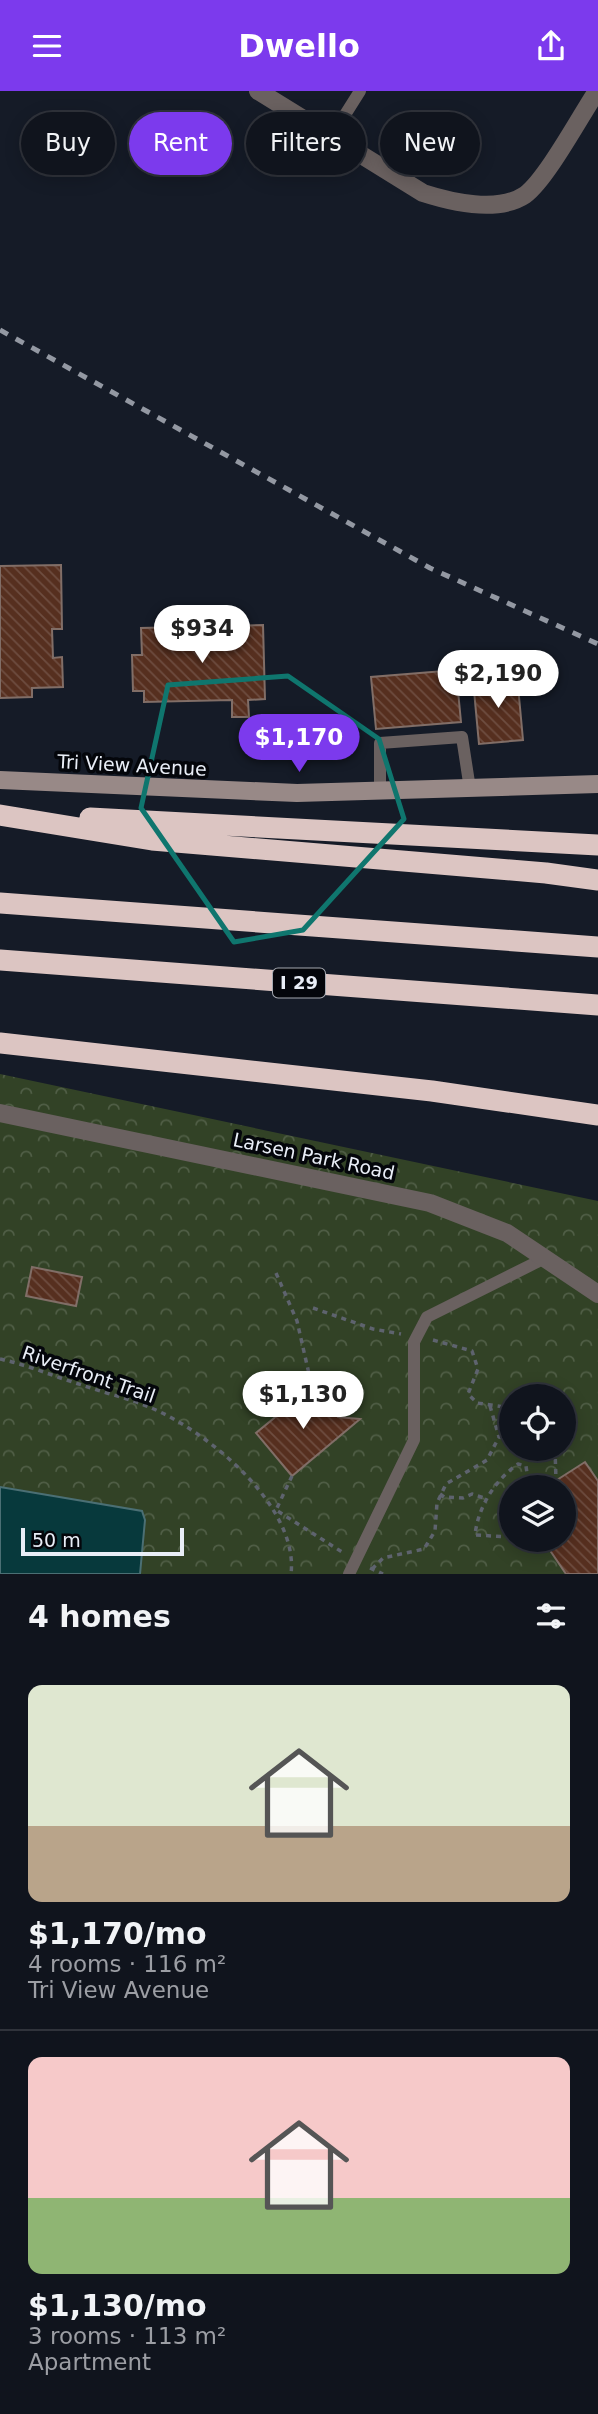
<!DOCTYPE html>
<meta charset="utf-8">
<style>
:root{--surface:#10141d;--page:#191d26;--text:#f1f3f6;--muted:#9c9ea4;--line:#30333b;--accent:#7c3aed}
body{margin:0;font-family:"DejaVu Sans",sans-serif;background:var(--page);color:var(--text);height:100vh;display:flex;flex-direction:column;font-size:26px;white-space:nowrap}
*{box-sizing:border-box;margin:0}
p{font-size:23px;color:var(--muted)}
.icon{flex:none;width:38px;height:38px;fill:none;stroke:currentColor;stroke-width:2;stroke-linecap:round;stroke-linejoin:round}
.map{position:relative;height:1483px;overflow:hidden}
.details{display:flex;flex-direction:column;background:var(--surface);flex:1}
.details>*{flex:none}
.hud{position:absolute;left:21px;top:21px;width:556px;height:63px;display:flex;gap:14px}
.fabs{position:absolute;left:499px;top:1293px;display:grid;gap:14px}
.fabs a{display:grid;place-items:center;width:77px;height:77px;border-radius:50%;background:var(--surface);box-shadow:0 4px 18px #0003,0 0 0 2px var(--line);font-size:35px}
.scale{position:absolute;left:21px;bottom:18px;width:163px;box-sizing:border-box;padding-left:7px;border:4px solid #e9eef7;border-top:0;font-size:19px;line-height:24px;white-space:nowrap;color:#e9eef7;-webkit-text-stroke:5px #04060b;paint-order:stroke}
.price{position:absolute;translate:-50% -60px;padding:0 16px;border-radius:24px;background:#fff;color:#222;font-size:23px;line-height:46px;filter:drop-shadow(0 2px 4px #0008)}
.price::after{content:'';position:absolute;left:50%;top:42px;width:21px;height:16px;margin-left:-10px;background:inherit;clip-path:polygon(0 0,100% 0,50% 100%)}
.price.active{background:var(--accent);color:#fff}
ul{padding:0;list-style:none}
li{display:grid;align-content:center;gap:14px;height:371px;padding:0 28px}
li+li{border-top:2px solid var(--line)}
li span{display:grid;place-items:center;height:217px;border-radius:14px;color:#555}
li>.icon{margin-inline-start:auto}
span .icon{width:126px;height:126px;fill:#fffc;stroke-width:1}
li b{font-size:30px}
h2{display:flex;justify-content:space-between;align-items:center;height:84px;padding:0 28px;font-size:30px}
.chip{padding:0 24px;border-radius:32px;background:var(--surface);box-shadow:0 4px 18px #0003,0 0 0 2px var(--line);font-size:24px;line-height:63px}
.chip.active{background:var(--accent);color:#fff}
header{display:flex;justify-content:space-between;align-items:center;height:91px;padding:0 28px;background:var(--accent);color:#fff;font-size:32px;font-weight:600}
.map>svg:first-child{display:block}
</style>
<header><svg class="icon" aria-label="menu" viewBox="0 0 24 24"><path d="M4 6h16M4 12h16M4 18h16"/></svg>Dwello<svg class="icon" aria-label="share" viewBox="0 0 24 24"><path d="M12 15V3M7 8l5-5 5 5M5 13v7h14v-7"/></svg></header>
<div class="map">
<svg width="598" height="1483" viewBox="0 0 598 1483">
<defs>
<pattern id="park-crowns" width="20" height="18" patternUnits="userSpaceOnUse" patternTransform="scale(1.75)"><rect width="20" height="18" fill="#324226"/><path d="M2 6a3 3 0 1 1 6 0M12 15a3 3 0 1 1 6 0" fill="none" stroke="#505e46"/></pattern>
<pattern id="building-back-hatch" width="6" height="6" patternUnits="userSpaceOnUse" patternTransform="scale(1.75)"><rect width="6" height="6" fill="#562f1f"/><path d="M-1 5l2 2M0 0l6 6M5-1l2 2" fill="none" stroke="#6e4d40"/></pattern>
</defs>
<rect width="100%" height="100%" fill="#151b27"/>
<path fill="url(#park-crowns)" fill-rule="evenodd" d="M0 983 598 1110V1483H0ZM511 1306H564V1358H511ZM511 1396H564V1449H511Z"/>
<path fill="#07393c" stroke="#4b6f74" stroke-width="2" d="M0 1396 142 1420 145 1429 140 1483H0Z"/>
<path fill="url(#building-back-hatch)" stroke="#816e67" stroke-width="2" d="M61 474 62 538H52L53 567 62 566 63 596 32 597V606L0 607V475Z
M263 534 265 608 248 609 249 626H232V609L144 611V600H133L132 564H142L141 537Z
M456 579 461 631 376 638 371 586Z
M517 584 523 649 479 653 473 589Z
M32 1176 82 1186 76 1215 26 1205Z
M312 1296 338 1326 360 1328 292 1385 256 1342Z
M585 1371 598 1390V1483H566L543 1449H564V1396H546Z"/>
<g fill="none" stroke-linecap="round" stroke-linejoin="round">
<path stroke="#5e636e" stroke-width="3.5" stroke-dasharray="5 5" stroke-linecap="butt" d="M276 1182 297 1230 312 1296
M313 1217 373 1238 401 1243
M433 1249 472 1260 478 1278 468 1303 477 1312 511 1317
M0 1268C28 1274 55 1286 82 1294 104 1302 128 1307 149 1316 206 1339 299 1415 291 1483
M490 1315 499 1346 511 1349
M555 1358 556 1390
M292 1385 276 1419 342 1461
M440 1403 444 1406 463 1407 472 1403 487 1408
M511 1446 475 1444C478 1416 495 1389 518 1373L526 1375 529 1396
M370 1477 383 1483
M372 1478 383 1467 424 1458 435 1440 437 1412 446 1393 487 1369 499 1346"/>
<path stroke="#6a6160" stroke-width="12" d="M331 46 360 0
M380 700V652L462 646 470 698
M349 1483 414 1349V1251L427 1226 545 1167"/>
<path stroke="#6a6160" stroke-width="18" d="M258 0 423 102C451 111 498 122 525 104 546 89 581 24 597 0
M0 1022 430 1112 507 1142 598 1203"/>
<path stroke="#988987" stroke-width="18" d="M0 689 297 702 598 693"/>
<path stroke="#dcc5c2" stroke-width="21" d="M0 724 152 749 546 782 598 789
M90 727 598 754
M0 812 598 856
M0 869 598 914
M0 952 432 1000 598 1024"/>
<path stroke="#9398a2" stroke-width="5" stroke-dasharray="9 9" stroke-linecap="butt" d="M0 239 430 477 598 553"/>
</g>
<path fill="none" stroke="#0f766e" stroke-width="5" stroke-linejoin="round" d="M288 585 379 648 404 728 303 839 234 851 141 717 168 594Z"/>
<g text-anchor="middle" stroke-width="7" stroke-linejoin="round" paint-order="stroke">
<rect fill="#04060b" stroke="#a4a8b0" stroke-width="2" x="273" y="877.5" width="52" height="29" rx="5"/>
<g font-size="18" font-weight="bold" fill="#e9eef7">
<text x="299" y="898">I 29</text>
</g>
<g font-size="19" fill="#e9eef7" stroke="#04060b">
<text transform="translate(132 674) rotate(3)" y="7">Tri View Avenue</text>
<text transform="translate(314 1065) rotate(12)" y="7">Larsen Park Road</text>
<text transform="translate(89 1283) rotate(19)" y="7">Riverfront Trail</text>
</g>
</g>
</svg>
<div class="fabs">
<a><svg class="icon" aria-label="locate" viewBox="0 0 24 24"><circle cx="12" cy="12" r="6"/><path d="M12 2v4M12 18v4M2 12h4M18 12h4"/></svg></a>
<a><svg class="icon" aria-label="layers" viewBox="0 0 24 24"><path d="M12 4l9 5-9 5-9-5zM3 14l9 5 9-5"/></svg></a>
</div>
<div class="scale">50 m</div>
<b class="price" style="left:202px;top:574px">$934</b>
<b class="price" style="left:498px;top:619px">$2,190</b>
<b class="price active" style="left:299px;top:683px">$1,170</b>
<b class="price" style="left:303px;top:1340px">$1,130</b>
<div class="hud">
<a class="chip">Buy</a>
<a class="chip active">Rent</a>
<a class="chip">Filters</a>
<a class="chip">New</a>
</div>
</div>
<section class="details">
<h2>4 homes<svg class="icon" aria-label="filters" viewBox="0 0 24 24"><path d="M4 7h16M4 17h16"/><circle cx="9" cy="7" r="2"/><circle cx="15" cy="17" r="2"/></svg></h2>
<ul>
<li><span style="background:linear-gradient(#dfe7d0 65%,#b9a48a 0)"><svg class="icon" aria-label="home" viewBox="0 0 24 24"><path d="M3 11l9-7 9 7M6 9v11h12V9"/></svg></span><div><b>$1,170/mo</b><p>4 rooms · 116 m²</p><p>Tri View Avenue</p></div></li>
<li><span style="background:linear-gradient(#f6c9c9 65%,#8fb573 0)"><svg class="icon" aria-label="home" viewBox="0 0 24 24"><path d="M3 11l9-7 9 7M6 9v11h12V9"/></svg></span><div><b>$1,130/mo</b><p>3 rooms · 113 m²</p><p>Apartment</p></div></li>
</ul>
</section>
